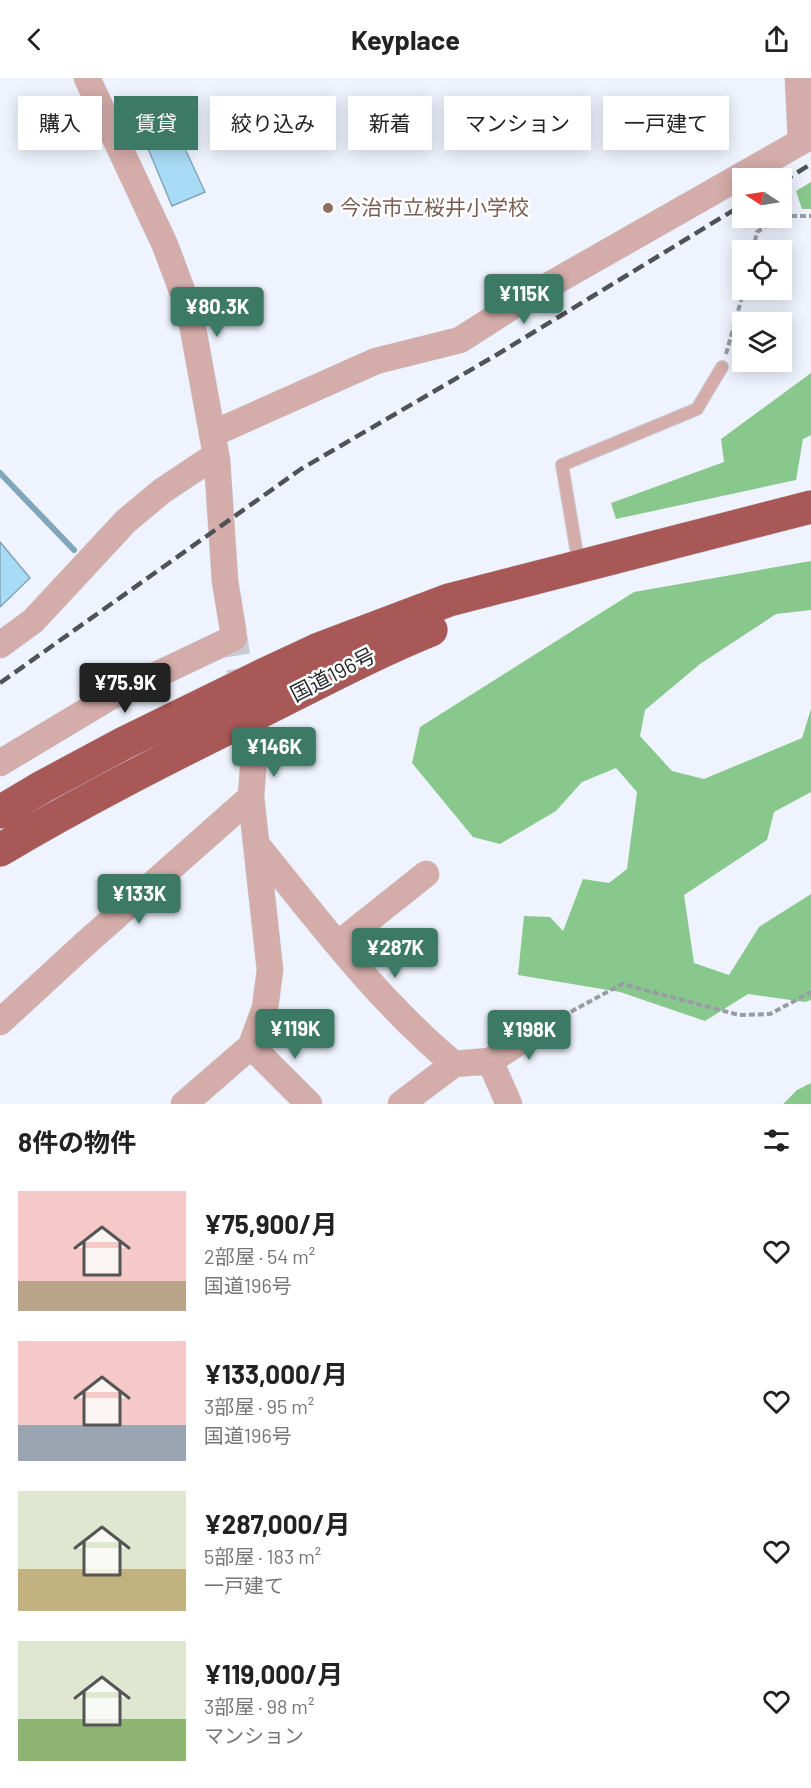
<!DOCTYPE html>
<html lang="ja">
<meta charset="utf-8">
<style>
:root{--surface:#fff;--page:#f6f6f6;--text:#222;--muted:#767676;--accent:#3d7a66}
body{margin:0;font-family:Barlow,"Noto Sans JP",sans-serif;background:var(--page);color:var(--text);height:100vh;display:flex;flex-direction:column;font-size:22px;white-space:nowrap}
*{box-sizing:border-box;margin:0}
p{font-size:20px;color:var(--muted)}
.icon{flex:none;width:33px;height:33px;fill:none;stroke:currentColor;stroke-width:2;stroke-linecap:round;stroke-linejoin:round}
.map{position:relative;height:1026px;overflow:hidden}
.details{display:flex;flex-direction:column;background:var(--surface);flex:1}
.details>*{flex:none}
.guide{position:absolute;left:18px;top:18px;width:776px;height:54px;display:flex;gap:12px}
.needle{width:39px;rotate:282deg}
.fabs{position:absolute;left:732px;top:90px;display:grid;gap:12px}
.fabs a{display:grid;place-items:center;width:60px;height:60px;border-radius:0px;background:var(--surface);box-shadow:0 3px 15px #0003;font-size:30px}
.price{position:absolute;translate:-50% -51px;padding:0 14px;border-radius:6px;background:var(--accent);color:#fff;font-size:20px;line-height:39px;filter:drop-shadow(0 2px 3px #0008)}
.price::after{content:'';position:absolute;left:50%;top:36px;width:18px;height:14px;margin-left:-9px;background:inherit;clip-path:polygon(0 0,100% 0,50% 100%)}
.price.current{background:#222;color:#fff}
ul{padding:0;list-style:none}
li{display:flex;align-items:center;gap:18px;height:150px;padding:0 18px}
li span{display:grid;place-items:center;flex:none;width:168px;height:120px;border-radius:0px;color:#555}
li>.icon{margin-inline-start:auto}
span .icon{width:72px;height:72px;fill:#fffc;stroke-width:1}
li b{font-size:26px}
h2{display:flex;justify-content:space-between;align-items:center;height:72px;padding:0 18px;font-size:26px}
.pill{padding:0 21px;border-radius:0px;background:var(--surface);box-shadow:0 3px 15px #0003;font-size:21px;line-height:54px}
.pill.current{background:var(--accent);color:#fff}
header{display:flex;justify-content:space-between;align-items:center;height:78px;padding:0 18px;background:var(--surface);font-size:27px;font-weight:700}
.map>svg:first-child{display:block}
</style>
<header><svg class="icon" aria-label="back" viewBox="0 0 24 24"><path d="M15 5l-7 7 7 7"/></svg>Keyplace<svg class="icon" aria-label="share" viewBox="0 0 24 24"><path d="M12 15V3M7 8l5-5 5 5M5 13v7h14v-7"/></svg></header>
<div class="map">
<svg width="811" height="1026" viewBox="0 0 811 1026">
<rect width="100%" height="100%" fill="#eff3fd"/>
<path fill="#88c88d" d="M811 104V131H802L796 113Z
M811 295V357L803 361 796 402 616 441 611 425 724 384 721 361Z
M811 483V532L776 536 700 586 645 632 640 658 672 693 704 701 802 660 811 631V714L774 734 767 762 684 817 694 885 729 897 759 849 811 816V922L805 924 748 916 705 943 620 914 518 897 524 838 550 839 563 853 583 801 609 805 627 791 637 714 616 690 582 704 556 733 500 766 473 759 412 685 420 649 634 514Z
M811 1005V1026H783L797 1012Z"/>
<path fill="#a8dbf5" stroke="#82a6b9" stroke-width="1.5" d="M174 47 205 114 172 128 144 61Z
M0 464 30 500 0 529Z"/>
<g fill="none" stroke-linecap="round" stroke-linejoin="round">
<path stroke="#82a6b9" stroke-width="6" d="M0 395 74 472"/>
<path stroke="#c7cbd3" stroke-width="26" stroke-dasharray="26 13" stroke-linecap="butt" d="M233 552 254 677"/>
<defs>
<path id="lane" d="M579 488 562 387 697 331 722 289"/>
<path id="street" d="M87 0 165 167 190 234 217 382 225 503 233 552
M798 0 801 64
M212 356 376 283 460 262 516 226 811 58
M0 567 33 543 126 443 162 413 216 377
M0 685 110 619 234 560
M256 766C318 842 377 922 454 986L490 983 509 1026
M338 866 426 796
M0 944 87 864 251 719
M251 968 309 1026
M490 983 544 948
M184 1026 251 968 265 930 270 892 251 719 254 677
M401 1026 454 986"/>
<path id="highway" d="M0 734 42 709 124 665 261 598 319 571 449 522 811 429
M0 772C84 722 171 678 258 635 316 606 372 576 431 552"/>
</defs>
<use href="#lane" stroke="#cbcfd8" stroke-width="14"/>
<use href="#street" stroke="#cbcfd8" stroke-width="27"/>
<use href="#highway" stroke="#cbcfd8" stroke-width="34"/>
<path stroke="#999ca3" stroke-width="4" stroke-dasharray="6 3" stroke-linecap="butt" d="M782 138H811
M753 172 757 154 779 140
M726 276 744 212
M563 938 622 906 739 937 770 936 811 914"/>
<use href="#lane" stroke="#d4aca9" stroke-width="12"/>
<use href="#street" stroke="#d4aca9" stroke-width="26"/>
<use href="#highway" stroke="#a85856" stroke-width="33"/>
<path stroke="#505257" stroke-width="4.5" stroke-dasharray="12 6" stroke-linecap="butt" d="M782 104 811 86
M0 605 301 391 498 276 742 127"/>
</g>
<circle fill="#8d6e63" stroke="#fff" stroke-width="2" cx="328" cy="130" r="6"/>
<g text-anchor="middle" stroke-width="5" stroke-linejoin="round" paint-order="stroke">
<g font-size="21" fill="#785e54" stroke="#fff" text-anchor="start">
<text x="340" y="137">今治市立桜井小学校</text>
</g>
<g font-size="21" fill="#282a2d" stroke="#fff">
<text transform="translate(333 597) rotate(-27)" y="7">国道196号</text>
</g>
</g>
</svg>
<div class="fabs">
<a><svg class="needle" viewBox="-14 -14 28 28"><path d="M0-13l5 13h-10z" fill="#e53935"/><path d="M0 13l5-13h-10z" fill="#767676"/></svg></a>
<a><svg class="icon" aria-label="locate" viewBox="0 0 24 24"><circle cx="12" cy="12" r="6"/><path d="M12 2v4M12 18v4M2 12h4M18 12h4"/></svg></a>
<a><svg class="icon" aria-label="layers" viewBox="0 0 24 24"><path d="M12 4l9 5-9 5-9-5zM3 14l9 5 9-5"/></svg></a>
</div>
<b class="price" style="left:524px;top:247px">¥115K</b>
<b class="price" style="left:217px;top:260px">¥80.3K</b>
<b class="price current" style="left:125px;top:636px">¥75.9K</b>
<b class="price" style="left:274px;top:700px">¥146K</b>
<b class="price" style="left:139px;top:847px">¥133K</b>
<b class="price" style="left:395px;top:901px">¥287K</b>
<b class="price" style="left:295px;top:982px">¥119K</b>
<b class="price" style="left:529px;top:983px">¥198K</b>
<div class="guide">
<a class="pill">購入</a>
<a class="pill current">賃貸</a>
<a class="pill">絞り込み</a>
<a class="pill">新着</a>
<a class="pill">マンション</a>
<a class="pill">一戸建て</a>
</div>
</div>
<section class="details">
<h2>8件の物件<svg class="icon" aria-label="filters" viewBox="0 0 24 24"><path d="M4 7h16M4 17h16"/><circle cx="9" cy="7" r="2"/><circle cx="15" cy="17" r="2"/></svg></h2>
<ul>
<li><span style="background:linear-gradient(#f6c9c9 75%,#b9a48a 0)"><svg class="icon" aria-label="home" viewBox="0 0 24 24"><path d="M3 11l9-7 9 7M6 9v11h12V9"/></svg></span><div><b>¥75,900/月</b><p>2部屋 · 54 m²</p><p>国道196号</p></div><svg class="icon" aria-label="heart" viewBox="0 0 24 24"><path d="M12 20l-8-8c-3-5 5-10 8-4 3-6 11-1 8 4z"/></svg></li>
<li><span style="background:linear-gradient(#f6c9c9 70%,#9aa5b1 0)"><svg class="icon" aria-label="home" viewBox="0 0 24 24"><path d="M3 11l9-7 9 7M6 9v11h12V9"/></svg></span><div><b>¥133,000/月</b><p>3部屋 · 95 m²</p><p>国道196号</p></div><svg class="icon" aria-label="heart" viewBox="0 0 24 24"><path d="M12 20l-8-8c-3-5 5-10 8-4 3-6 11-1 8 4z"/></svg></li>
<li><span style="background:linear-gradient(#dfe7d0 65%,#c2b280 0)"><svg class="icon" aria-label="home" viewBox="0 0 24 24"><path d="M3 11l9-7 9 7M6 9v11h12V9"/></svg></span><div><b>¥287,000/月</b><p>5部屋 · 183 m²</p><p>一戸建て</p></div><svg class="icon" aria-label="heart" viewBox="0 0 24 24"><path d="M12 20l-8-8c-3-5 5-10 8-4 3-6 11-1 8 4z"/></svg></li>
<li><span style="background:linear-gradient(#dfe7d0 65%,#8fb573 0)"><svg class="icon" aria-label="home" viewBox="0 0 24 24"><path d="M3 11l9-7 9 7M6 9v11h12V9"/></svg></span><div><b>¥119,000/月</b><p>3部屋 · 98 m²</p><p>マンション</p></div><svg class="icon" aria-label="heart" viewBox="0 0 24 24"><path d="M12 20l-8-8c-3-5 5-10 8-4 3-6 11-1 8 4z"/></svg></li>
</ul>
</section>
